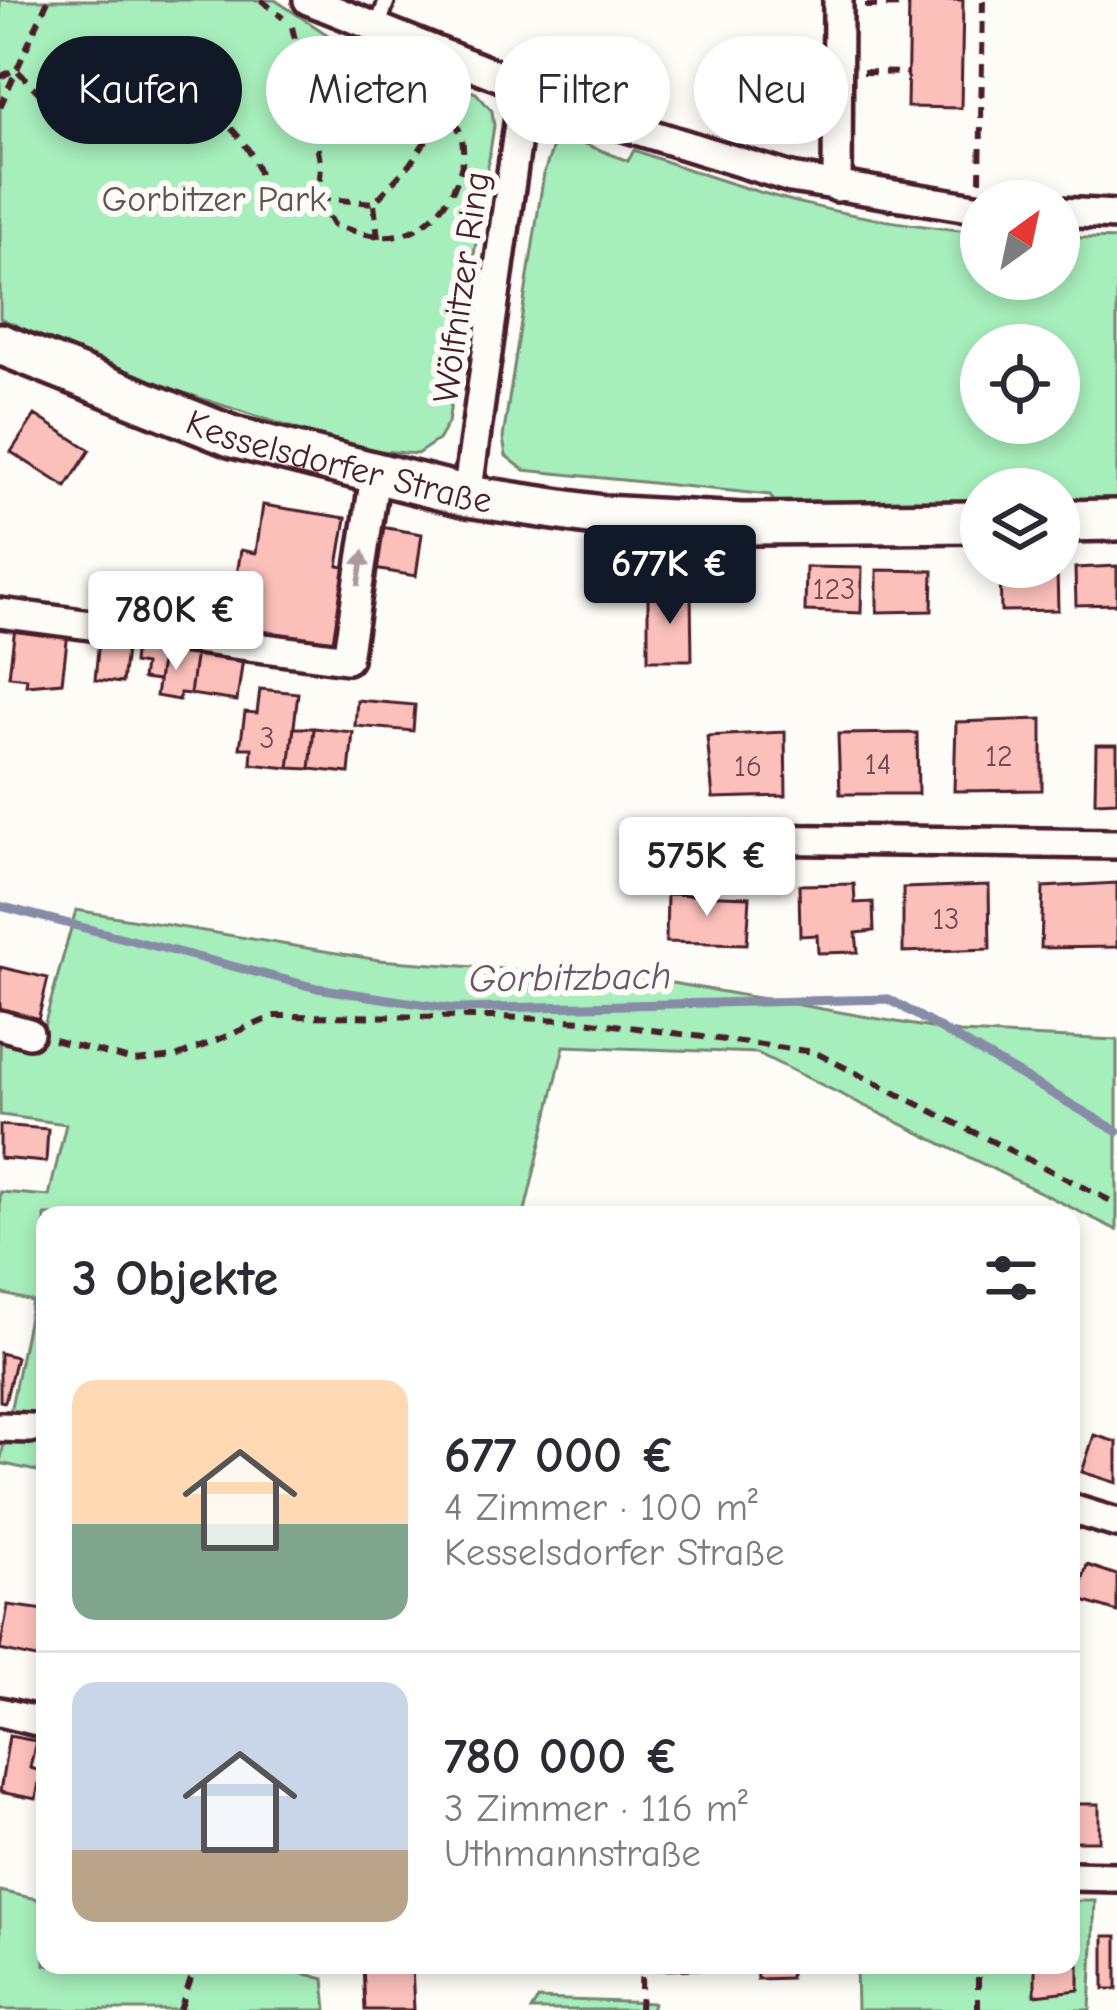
<!DOCTYPE html>
<html lang="de">
<meta charset="utf-8">
<style>
:root{--surface:#fff;--page:#f7f7f7;--text:#2b2b33;--muted:#7c7c81;--line:#e1e1e2;--accent:#111827}
body{margin:0;font-family:"Comic Neue",sans-serif;background:var(--page);color:var(--text);height:100vh;display:flex;flex-direction:column;font-size:45px;white-space:nowrap}
*{box-sizing:border-box;margin:0}
p{font-size:39px;color:var(--muted)}
.icon{flex:none;width:66px;height:66px;fill:none;stroke:currentColor;stroke-width:2;stroke-linecap:round;stroke-linejoin:round}
.map{position:relative;flex:1;overflow:hidden}
.panel{position:absolute;left:36px;top:1206px;width:1044px;height:768px;display:flex;flex-direction:column;background:var(--surface);border-radius:24px;box-shadow:0 6px 18px #0003}
.panel>*{flex:none}
.top-card{position:absolute;left:36px;top:36px;width:1047px;height:108px;display:flex;gap:24px}
.needle{width:78px;rotate:33deg}
.tools{position:absolute;left:960px;top:180px;display:grid;gap:24px}
.tools a{display:grid;place-items:center;width:120px;height:120px;border-radius:50%;background:var(--surface);box-shadow:0 6px 18px #0003;font-size:60px}
.price{position:absolute;translate:-50% -102px;padding:0 27px;border-radius:12px;background:#fff;color:#222;font-size:39px;line-height:78px;filter:drop-shadow(0 3px 6px #0008)}
.price::after{content:'';position:absolute;left:50%;top:72px;width:36px;height:27px;margin-left:-18px;background:inherit;clip-path:polygon(0 0,100% 0,50% 100%)}
.price.active{background:var(--accent);color:#fff}
ul{padding:0;list-style:none}
li{display:flex;align-items:center;gap:36px;height:300px;padding:0 36px}
li+li{border-top:3px solid var(--line)}
li span{display:grid;place-items:center;flex:none;width:336px;height:240px;border-radius:24px;color:#555}
li>.icon{margin-inline-start:auto}
span .icon{width:144px;height:144px;fill:#fffc;stroke-width:1}
li b{font-size:51px}
h2{display:flex;justify-content:space-between;align-items:center;height:144px;padding:0 36px;font-size:51px}
.tag{padding:0 42px;border-radius:54px;background:var(--surface);box-shadow:0 6px 18px #0003;font-size:42px;line-height:108px}
.tag.active{background:var(--accent);color:#fff}
.map>svg:first-child{display:block}
</style>
<div class="map">
<svg width="1117" height="2010" viewBox="0 0 1117 2010">
<rect width="100%" height="100%" fill="#fdfcf7"/>
<filter id="ink" filterUnits="userSpaceOnUse"><feTurbulence type="fractalNoise" baseFrequency=".00833" numOctaves="2"/><feDisplacementMap in="SourceGraphic" scale="24" xChannelSelector="R" yChannelSelector="G"/><feConvolveMatrix kernelMatrix="1 2 1 2 8 2 1 2 1" color-interpolation-filters="sRGB"/></filter>
<g filter="url(#ink)">
<path fill="#a6eebb" stroke="#788673" stroke-width="3" fill-rule="evenodd" d="M0 0H275L337 41 476 93 492 111 494 126 448 423 438 440 417 454 358 449 126 374 0 318Z
M580 142 628 161 634 150C758 196 849 221 981 232V279H1059V237L1117 239V501H1059V489H981V501L775 503 770 495 524 470 506 456 503 438 544 173 553 146ZM981 345H1059V423H981Z
M76 910 379 960 655 980 960 1033 1117 1040V1230L757 1053 564 1046 524 1215H45V1473L0 1463 32 1301 0 1293V1192L49 1196 66 1124 0 1115V1023L44 1026Z
M0 1891 45 1901V1965H274L324 1979 327 2010H0Z
M1071 1901H1095L1090 2010H857L856 1965H1071Z
M538 1999 653 2003 651 2010H531Z"/>
<g fill="none" stroke-linecap="round" stroke-linejoin="round">
<path stroke="#868ca6" stroke-width="9" d="M0 906 317 988 453 1009 889 999 1117 1131"/>
</g>
<path fill="#fcc0bb" stroke="#4a1f2b" stroke-width="3" d="M909 0H963L961 108 907 107Z
M35 415 90 450 66 487 11 452Z
M263 505 346 518 338 566 351 568 339 647 228 629 241 550 256 553Z
M375 526 422 534 416 576 368 568Z
M1117 566V604L1076 605 1075 568Z
M806 567 862 568 861 613 805 611Z
M1057 569 1058 610 1001 611 1000 570Z
M877 570 933 571 932 611 877 612Z
M648 594H691L692 660H648Z
M15 627 68 633 62 682 26 685 27 678 9 676Z
M99 639 127 642 122 683 95 680Z
M135 643 163 647 158 681 142 679 144 665 133 663Z
M163 647 196 651 190 694 180 693 179 700 156 696Z
M196 651 243 658 237 701 190 694Z
M260 689 298 693 289 768 251 764 252 748H240L245 712 257 713Z
M357 700 415 705 413 731 355 726Z
M1042 719V790L954 791 956 722Z
M294 728H314L310 769 289 768Z
M314 728 353 732 349 773 310 769Z
M785 732 786 796 713 798 707 736Z
M917 733 918 794H840L838 734Z
M1096 745H1117V801L1095 802Z
M1117 883V947L1041 948 1043 887Z
M854 884 855 903 873 902 874 931 856 933 858 952 818 953 817 935 800 936 799 885Z
M989 885 990 949 903 952V888Z
M667 894 750 897 747 944 666 942Z
M0 967 48 978 38 1020 0 1010Z
M0 1125 48 1129 46 1162 0 1158Z
M0 1353 16 1357 5 1402 0 1401Z
M1094 1435 1117 1442V1483L1082 1472Z
M1087 1565 1117 1575V1612L1077 1599Z
M8 1605 45 1610V1660L0 1650Z
M9 1736 36 1741 30 1768 41 1771 36 1799 0 1792Z
M1071 1804H1099V1841H1071Z
M1104 1936H1117V1989H1104Z
M363 1965H412L414 2010H365Z
M663 1965H698V1969L663 1970Z
M723 1965H790V1978L757 1979 756 1967Z
M1035 1965H1079V1990L1035 1995Z"/>
<g fill="none" stroke-linecap="round" stroke-linejoin="round">
<defs>
<path id="lane" d="M377 29 387 0"/>
<path id="street" d="M308 0 621 125 791 178 981 209
M837 187 838 0
M1059 212 1117 215
M467 496 524 88
M0 613 347 659 375 476
M683 838 1117 844
M0 1025 29 1033
M0 1427 30 1428
M1071 1509 1117 1523
M0 1712 45 1723
M1071 1876 1117 1877"/>
<g id="secondary">
<path id="s1" d="M0 344 233 437 467 496 602 516 742 524 981 522"/>
<path d="M1059 521 1117 520"/>
</g>
</defs>
<use href="#lane" stroke="#4a1f2b" stroke-width="22"/>
<use href="#street" stroke="#4a1f2b" stroke-width="36"/>
<use href="#secondary" stroke="#4a1f2b" stroke-width="48"/>
<path stroke="#4a1f2b" stroke-width="6" stroke-dasharray="12 9" stroke-linecap="butt" d="M261 0 283 18
M865 6 909 5
M292 27 309 99
M863 72 908 73
M0 77 16 69 73 128 101 138C131 123 142 92 176 84 220 118 256 138 264 195L318 198 321 167 309 99 331 73C357 73 426 93 446 111 486 148 449 219 406 233 381 241 358 232 333 225L318 198
M0 107 48 0
M980 181 983 0
M318 198 374 203
M378 238 374 203 410 164 446 111
M54 1040 134 1061 176 1057 275 1016 498 1017 585 1021 814 1052 1117 1204
M180 2010 192 1976
M640 2010 642 1965
M978 2010V1965"/>
<use href="#lane" stroke="#fdfcf7" stroke-width="14"/>
<use href="#street" stroke="#fdfcf7" stroke-width="27"/>
<use href="#secondary" stroke="#fdfcf7" stroke-width="39"/>
</g>
<defs><path id="oneway-solid" d="M-6-.8H1V-3.2L6.5 0L1 3.2V.8H-6Z" transform="scale(3)"/></defs>
<use fill="#ac999b" href="#oneway-solid" transform="translate(361 568) rotate(-81)"/>
</g>
<g text-anchor="middle" stroke-width="12" stroke-linejoin="round" paint-order="stroke">
<g font-size="30" fill="#76474f">
<text x="834" y="599">123</text>
<text x="267" y="748">3</text>
<text x="999" y="766">12</text>
<text x="878" y="774">14</text>
<text x="748" y="776">16</text>
<text x="946" y="929">13</text>
</g>
<g font-size="36" fill="#61534f" stroke="#fdfcf7">
<text x="214" y="211">Gorbitzer Park</text>
</g>
<g font-size="36" fill="#4a1f2b" stroke="#fdfcf7">
<text transform="translate(460 287) rotate(-82)" y="13">Wölfnitzer Ring</text>
<text dy="13" stroke="none"><textPath href="#s1" startOffset="360">Kesselsdorfer Straße</textPath></text>
</g>
<g font-size="39" font-style="italic" fill="#685668" stroke="#fdfcf7">
<text transform="translate(570 976) rotate(-1)" y="14">Gorbitzbach</text>
</g>
</g>
</svg>
<div class="tools">
<a><svg class="needle" viewBox="-14 -14 28 28"><path d="M0-13l5 13h-10z" fill="#e53935"/><path d="M0 13l5-13h-10z" fill="#7c7c81"/></svg></a>
<a><svg class="icon" aria-label="locate" viewBox="0 0 24 24"><circle cx="12" cy="12" r="6"/><path d="M12 2v4M12 18v4M2 12h4M18 12h4"/></svg></a>
<a><svg class="icon" aria-label="layers" viewBox="0 0 24 24"><path d="M12 4l9 5-9 5-9-5zM3 14l9 5 9-5"/></svg></a>
</div>
<b class="price active" style="left:670px;top:627px">677K €</b>
<b class="price" style="left:176px;top:673px">780K €</b>
<b class="price" style="left:707px;top:919px">575K €</b>
<div class="top-card">
<a class="tag active">Kaufen</a>
<a class="tag">Mieten</a>
<a class="tag">Filter</a>
<a class="tag">Neu</a>
</div>
<section class="panel">
<h2>3 Objekte<svg class="icon" aria-label="filters" viewBox="0 0 24 24"><path d="M4 7h16M4 17h16"/><circle cx="9" cy="7" r="2"/><circle cx="15" cy="17" r="2"/></svg></h2>
<ul>
<li><span style="background:linear-gradient(#ffd9b3 60%,#7fa58c 0)"><svg class="icon" aria-label="home" viewBox="0 0 24 24"><path d="M3 11l9-7 9 7M6 9v11h12V9"/></svg></span><div><b>677 000 €</b><p>4 Zimmer · 100 m²</p><p>Kesselsdorfer Straße</p></div></li>
<li><span style="background:linear-gradient(#c9d6e8 70%,#b9a48a 0)"><svg class="icon" aria-label="home" viewBox="0 0 24 24"><path d="M3 11l9-7 9 7M6 9v11h12V9"/></svg></span><div><b>780 000 €</b><p>3 Zimmer · 116 m²</p><p>Uthmannstraße</p></div></li>
</ul>
</section>
</div>
